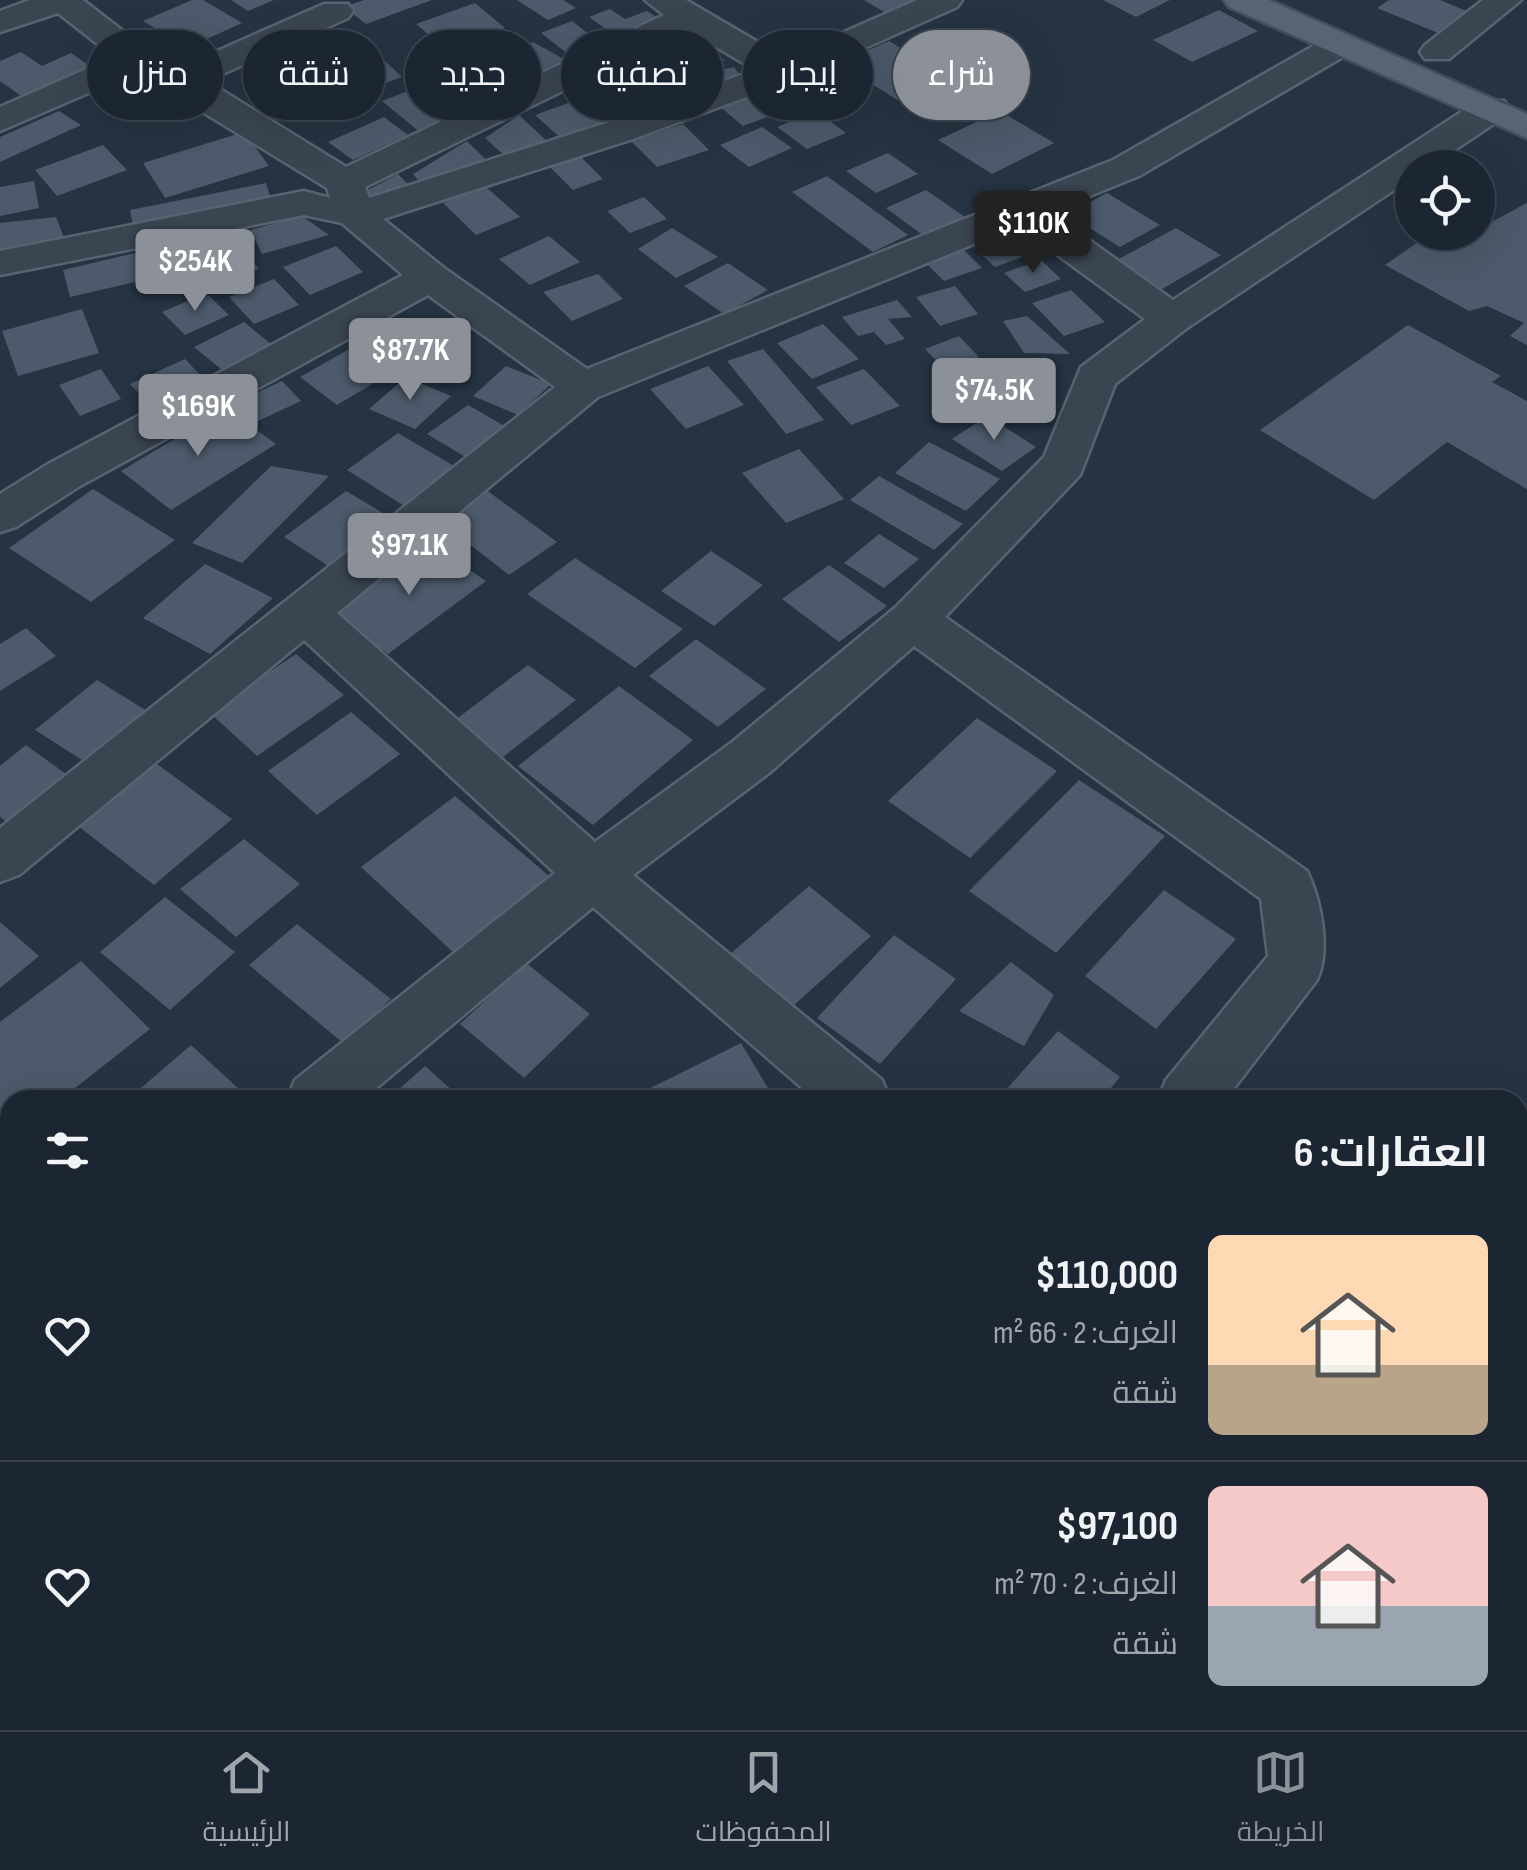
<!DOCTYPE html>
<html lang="ar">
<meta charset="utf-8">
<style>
:root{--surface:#1c2632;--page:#252e3a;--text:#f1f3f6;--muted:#a0a5ac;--line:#3a434d;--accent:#8c9099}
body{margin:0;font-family:"Sofia Sans Condensed",Cairo,sans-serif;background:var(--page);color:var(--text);direction:rtl;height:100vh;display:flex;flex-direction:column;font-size:38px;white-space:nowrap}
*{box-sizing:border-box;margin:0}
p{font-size:32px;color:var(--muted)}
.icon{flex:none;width:55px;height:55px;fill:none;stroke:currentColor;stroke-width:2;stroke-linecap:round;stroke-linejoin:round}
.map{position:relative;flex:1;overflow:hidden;direction:ltr}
.drawer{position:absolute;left:0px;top:1090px;width:1528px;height:640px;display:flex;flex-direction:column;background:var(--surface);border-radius:30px 30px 0 0;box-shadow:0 10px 40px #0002,0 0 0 2px var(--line);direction:rtl}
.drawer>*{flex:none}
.hud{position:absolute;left:30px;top:30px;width:1000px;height:90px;direction:rtl;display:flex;gap:20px}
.fabs{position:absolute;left:1395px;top:150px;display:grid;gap:20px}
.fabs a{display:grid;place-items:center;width:100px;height:100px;border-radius:50%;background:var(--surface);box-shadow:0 10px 40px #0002,0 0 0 2px var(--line);font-size:50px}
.price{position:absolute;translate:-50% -85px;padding:0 22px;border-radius:10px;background:var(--accent);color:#fff;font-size:32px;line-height:65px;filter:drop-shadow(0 2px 5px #0008)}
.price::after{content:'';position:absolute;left:50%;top:60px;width:30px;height:22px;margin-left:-15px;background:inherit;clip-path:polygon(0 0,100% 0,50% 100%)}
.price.on{background:#222;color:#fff}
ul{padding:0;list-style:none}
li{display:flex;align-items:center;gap:30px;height:250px;padding:0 40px}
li+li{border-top:2px solid var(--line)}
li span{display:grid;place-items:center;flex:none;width:280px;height:200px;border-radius:15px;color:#555}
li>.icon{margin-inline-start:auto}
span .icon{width:120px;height:120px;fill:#fffc;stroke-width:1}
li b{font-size:42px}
h2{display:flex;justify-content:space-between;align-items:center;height:120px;padding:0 40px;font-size:42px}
.pill{padding:0 35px;border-radius:45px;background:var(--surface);box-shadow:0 10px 40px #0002,0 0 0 2px var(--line);font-size:35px;line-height:90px}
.pill.on{background:var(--accent);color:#fff}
.tab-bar{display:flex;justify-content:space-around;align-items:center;height:140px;border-top:2px solid var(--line);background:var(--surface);font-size:28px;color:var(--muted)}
.tab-bar a{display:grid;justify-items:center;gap:5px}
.tab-bar .on{color:var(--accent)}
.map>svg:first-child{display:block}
</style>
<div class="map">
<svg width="1527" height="1730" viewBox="0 0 1527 1730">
<rect width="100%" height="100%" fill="#263342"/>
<path fill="#4c5a6b" d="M192 0H203L242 23 187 48 143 21Z
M231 0H274L248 11Z
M364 0H432L366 24 344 7Z
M517 0H563L576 8 548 20Z
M864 0H917L886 13Z
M1103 0H1170L1136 17Z
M1389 0H1440L1469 12 1438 33 1377 8Z
M475 3 505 28 446 49 416 24Z
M610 9 625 19 647 11 658 18 614 35 589 17Z
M1219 10 1258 31 1192 62 1153 40Z
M572 21 608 49 577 61 541 33Z
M309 34 336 52 295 66 273 49Z
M680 34 725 60 668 76 634 56Z
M889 41 953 80 902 103 839 63Z
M533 42 571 63 536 81 498 59Z
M370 47 402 77 331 102 299 70Z
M21 52 42 66 71 53 93 68 24 98 0 81V61Z
M734 67 741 77 697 96 674 80Z
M462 68 501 96 477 107 438 78Z
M622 68 665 99 615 120 572 87Z
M807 74 832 93 743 126 719 106Z
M418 87 459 119 422 134 382 101Z
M571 102 617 123 565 142 535 115Z
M59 111 81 125 0 162V137Z
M816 111 846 133 807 149 777 127Z
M1000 111 1054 143 992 174 938 140Z
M519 115 549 143 507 158 485 138Z
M384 117 408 135 353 160 328 142Z
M683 124 709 150 657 167 631 141Z
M762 127 792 148 749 167 720 145Z
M244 132 269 166 165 198 143 163Z
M467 141 489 163 423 186 413 174Z
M103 145 127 170 57 196 35 170Z
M888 153 918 174 876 193 846 171Z
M579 155 603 179 573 190 549 166Z
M398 174 412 189 374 203 364 192Z
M827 176 908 235 873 252 792 192Z
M34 181 39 208 0 216V187Z
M266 183 272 203 134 230 130 210Z
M485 186 520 217 476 235 443 203Z
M926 190 965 217 924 236 886 208Z
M1107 193 1160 225 1120 247 1067 214Z
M644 197 667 219 630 233 607 211Z
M1527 203V345L1510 336 1524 323 1487 306 1469 311 1385 265 1421 240 1435 247 1448 245Z
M302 216 329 235 262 254 250 230Z
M56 217 65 240 0 254V223Z
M672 228 718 257 676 278 638 249Z
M1176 228 1221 255 1162 289 1117 260Z
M999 230 1028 255 995 267 974 248Z
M230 235 259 269 212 286 179 244Z
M549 236 580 262 530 285 499 259Z
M336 246 363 272 310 295 283 267Z
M964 250 982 268 944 281 926 263Z
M135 253 144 280 70 297 63 270Z
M1041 260 1061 279 1025 292 1004 273Z
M728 263 768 290 724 314 684 286Z
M598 274 623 299 572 321 543 292Z
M274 279 299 305 254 324 229 297Z
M955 286 978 314 940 326 916 297Z
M1071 290 1105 322 1064 336 1032 303Z
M206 293 229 315 185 335 162 312Z
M897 300 912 317 888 319 905 339 886 345 874 332 858 336 842 317Z
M82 309 99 353 18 376 2 331Z
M1027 316 1070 354 1024 353 1003 321Z
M244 322 272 345 222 370 194 347Z
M823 324 859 359 812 379 777 343Z
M1408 325 1501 376 1492 382 1527 401V489L1447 442 1374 500 1260 430Z
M959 336 979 357 945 370 925 349Z
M358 344 396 370 337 405 300 377Z
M763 349 824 420 786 434 727 361Z
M185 359 209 384 154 409 130 384Z
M1034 361 1046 368 977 414 950 383 974 368 999 384Z
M506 366 551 384 518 415 473 396Z
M708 366 744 405 686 429 650 389Z
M101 369 121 399 80 416 59 385Z
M864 369 900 406 851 425 816 387Z
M406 377 451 396 415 429 369 409Z
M282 381 301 401 258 421 239 401Z
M468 405 508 428 467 458 427 434Z
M226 408 276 444 171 510 121 471Z
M987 416 1036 447 1002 471 952 439Z
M398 433 461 470 409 509 347 470Z
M929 442 1000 479 966 511 895 473Z
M799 449 844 499 786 523 742 473Z
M271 466 329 476 242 563 192 543Z
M879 476 963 524 934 550 850 500Z
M93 489 175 540 91 602 9 548Z
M485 489 557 542 509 575 437 519Z
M346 491 393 519 330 567 284 537Z
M879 534 919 559 884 588 844 563Z
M430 543 486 581 388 654 332 614Z
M711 551 763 585 714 626 661 591Z
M575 558 683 629 635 668 527 594Z
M205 564 273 598 210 654 143 618Z
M829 565 887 606 839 642 782 599Z
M26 628 56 656 0 691V644Z
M696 639 766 689 718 727 649 676Z
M296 654 344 695 257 756 209 712Z
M528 665 576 700 503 757 455 720Z
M97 680 147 711 85 762 35 730Z
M619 686 693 740 593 825 518 766Z
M351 712 400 754 317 815 268 771Z
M977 718 1057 771 970 858 888 801Z
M26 745 73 779 13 827 0 817V766Z
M157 764 232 819 154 885 78 826Z
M1079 780 1165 836 1056 953 969 891Z
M455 796 549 876 454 953 361 867Z
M244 839 300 884 236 937 180 889Z
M809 886 871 936 783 1015 722 961Z
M1164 890 1236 939 1156 1029 1085 976Z
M165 897 235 952 170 1010 100 952Z
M0 922 39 956 0 988Z
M297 924 391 999 343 1043 249 965Z
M894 935 956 979 880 1064 817 1018Z
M81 961 150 1029 60 1100H10V1139L5 1144 0 1139V1022Z
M1011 962 1054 995 1024 1046 959 1011Z
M526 963 590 1014 524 1078 460 1024Z
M1058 1031 1120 1077 1101 1100H997Z
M741 1043 775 1100H626Z
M191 1045 251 1100H127Z
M425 1066 463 1100H387Z
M192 1720H252L244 1730H202Z
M299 1720H474L484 1730H290Z
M612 1720H730L722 1730H622Z
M1066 1720H1267L1261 1730H1059Z"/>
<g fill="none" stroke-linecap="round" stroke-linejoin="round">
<defs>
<path id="minor" d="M30 0H83L150 52 181 67 324 4H348L353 11 348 18 207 81 346 167 664 15 645 0H686L785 58 917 0H962L957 7 795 79 633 139 383 219 444 268 587 369 1113 160 1329 37H1353L1358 44 1353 51 1139 176 1050 212 1173 300 1478 101H1504L1509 109 1504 117 1428 168H1412V178L1187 328 1115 384 1080 475 945 617 1307 871C1321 900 1331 950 1317 980L1225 1100H1158L1166 1080 1268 956 1261 899 914 646 769 773 633 875 882 1080 890 1100H816L593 907 362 1100H287L295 1080 555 873 304 640 19 875 0 882V828L555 387 428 295 80 486 16 527 0 532V494L48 464 403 275 342 223 304 215 0 275V251L304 191 330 198 327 188 137 72 0 131V107L114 57 58 13 0 32V11ZM688 30 755 70 607 123 369 198 365 187ZM1018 226 1145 319 1081 367 1044 457 896 607 731 743 595 842 337 613 598 397Z
M1483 0H1521L1449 59H1425L1420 52 1425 45Z
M10 1316V1388L0 1392V1321Z
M1518 1397 1527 1401V1473L1518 1469Z
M0 1506 10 1510V1589L0 1585Z
M124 1720H205L209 1730H128Z
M531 1720H613L617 1730H535Z
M855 1720H934L930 1730H851Z"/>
<path id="major" d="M1224 0H1269L1527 114V138L1229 7Z"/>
</defs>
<use href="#minor" stroke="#58636f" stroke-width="5"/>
<use href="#major" stroke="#444e5b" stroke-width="5"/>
<use href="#minor" fill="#3a4552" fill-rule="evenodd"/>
<use href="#major" fill="#586472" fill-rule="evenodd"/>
</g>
</svg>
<div class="fabs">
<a><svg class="icon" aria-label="locate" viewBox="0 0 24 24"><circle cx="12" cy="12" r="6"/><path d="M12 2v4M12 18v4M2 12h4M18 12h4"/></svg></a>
</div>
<b class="price on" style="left:1033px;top:276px">$110K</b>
<b class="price" style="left:195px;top:314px">$254K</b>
<b class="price" style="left:410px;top:403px">$87.7K</b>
<b class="price" style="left:994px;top:443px">$74.5K</b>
<b class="price" style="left:198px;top:459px">$169K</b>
<b class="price" style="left:409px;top:598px">$97.1K</b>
<div class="hud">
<a class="pill on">شراء</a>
<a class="pill">إيجار</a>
<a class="pill">تصفية</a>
<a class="pill">جديد</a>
<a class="pill">شقة</a>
<a class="pill">منزل</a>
</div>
<section class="drawer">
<h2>العقارات: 6<svg class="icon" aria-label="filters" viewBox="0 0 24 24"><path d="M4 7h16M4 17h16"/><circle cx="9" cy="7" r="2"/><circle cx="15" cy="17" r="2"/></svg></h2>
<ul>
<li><span style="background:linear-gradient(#ffd9b3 65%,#b9a48a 0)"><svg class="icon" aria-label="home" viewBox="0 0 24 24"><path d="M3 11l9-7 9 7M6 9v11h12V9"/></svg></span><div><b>$110,000</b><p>الغرف: 2 · 66 m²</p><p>شقة</p></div><svg class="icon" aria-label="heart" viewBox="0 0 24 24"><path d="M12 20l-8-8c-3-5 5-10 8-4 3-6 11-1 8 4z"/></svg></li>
<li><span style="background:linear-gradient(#f6c9c9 60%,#9aa5b1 0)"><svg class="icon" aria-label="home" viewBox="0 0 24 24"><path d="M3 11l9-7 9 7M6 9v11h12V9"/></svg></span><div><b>$97,100</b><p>الغرف: 2 · 70 m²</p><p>شقة</p></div><svg class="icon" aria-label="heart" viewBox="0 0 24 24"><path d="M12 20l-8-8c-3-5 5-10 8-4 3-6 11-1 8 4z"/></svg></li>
</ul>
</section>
</div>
<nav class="tab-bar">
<a class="on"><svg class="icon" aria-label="map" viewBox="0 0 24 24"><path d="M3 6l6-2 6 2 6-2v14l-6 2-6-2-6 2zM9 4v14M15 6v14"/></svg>الخريطة</a>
<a><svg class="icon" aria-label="saved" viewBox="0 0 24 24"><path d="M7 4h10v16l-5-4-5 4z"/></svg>المحفوظات</a>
<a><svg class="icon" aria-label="home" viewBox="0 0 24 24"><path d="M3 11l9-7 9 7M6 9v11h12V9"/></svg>الرئيسية</a>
</nav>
